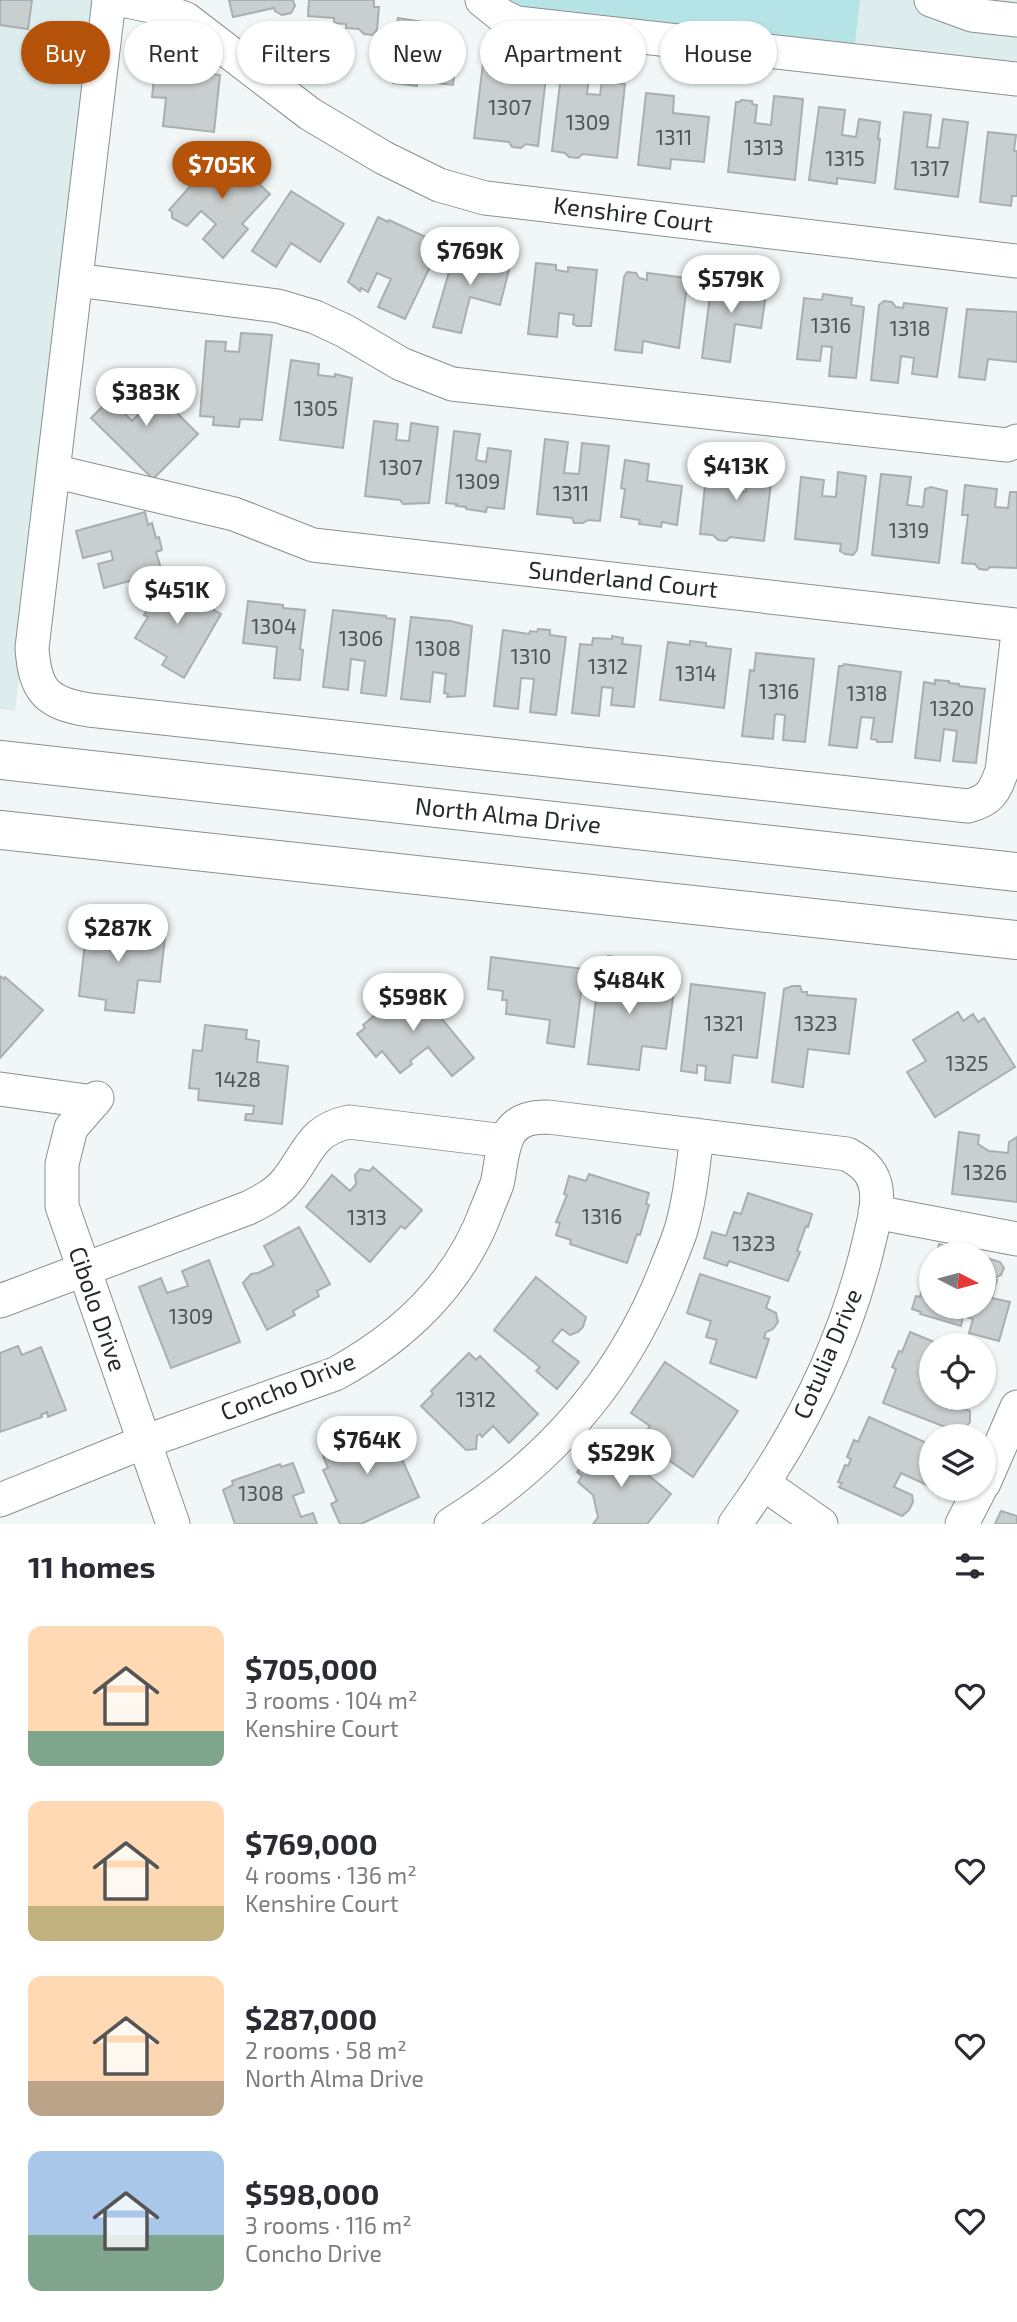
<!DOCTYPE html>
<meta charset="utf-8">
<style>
:root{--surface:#fff;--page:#f7f7f7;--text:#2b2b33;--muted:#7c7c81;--accent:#b45309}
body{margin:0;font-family:"Exo 2",sans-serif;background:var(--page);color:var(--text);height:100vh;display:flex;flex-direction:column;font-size:26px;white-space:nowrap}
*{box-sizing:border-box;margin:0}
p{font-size:23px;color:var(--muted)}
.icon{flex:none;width:38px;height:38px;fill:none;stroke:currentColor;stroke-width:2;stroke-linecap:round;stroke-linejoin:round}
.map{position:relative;height:1524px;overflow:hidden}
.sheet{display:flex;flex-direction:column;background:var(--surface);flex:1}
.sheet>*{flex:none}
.guide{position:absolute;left:21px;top:21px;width:976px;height:63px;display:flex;gap:14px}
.needle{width:46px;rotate:96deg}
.controls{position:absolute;left:919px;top:1242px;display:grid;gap:14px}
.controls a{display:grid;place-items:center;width:77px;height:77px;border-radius:50%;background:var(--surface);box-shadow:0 2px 5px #0004;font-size:35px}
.price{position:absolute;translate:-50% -60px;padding:0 16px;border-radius:24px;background:#fff;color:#222;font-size:23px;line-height:46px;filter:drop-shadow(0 2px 4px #0008)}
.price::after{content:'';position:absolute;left:50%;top:42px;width:21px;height:16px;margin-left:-10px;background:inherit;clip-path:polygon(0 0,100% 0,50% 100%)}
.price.current{background:var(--accent);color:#fff}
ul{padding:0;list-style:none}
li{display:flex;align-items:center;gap:21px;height:175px;padding:0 28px}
li span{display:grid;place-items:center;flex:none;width:196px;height:140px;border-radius:14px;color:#555}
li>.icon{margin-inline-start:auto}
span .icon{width:84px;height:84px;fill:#fffc;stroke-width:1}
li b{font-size:30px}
h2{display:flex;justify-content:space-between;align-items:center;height:84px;padding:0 28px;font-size:30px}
.tag{padding:0 24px;border-radius:32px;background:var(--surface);box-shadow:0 2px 5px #0004;font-size:24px;line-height:63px}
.tag.current{background:var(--accent);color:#fff}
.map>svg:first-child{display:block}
</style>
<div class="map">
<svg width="1017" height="1524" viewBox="0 0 1017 1524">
<rect width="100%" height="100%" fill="#f1f7f7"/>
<path fill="#ddecec" d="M0 0H99L15 711 0 709Z
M497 0H1017V69Z"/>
<path fill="#b6e4e6" d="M497 0H860L854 51 508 12Z"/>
<path fill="#c9cecf" stroke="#a9afaf" stroke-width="2" d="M0 0H32L28 29 0 25Z
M229 0H293L295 6 291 13 282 15 275 11 274 8 233 17Z
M309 0H374V7H379L377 30 372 35 364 34 359 29 346 28V24L334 23V18L308 16Z
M398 18 424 22 423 31 459 35 453 85 417 81V86L393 83 395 65H392Z
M483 63 506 66 505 76 520 77 521 66 547 69 538 146 526 144 521 148 512 147 509 142 474 138Z
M170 64 206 68 205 73 220 75 214 132 163 126 166 98 152 97 155 69 169 70Z
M561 75 589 78 587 94 600 95 602 81 625 84 617 158 583 154 578 158 569 157 565 153 552 151Z
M646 93 674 96 673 113 709 117 704 162 671 159 670 169 638 165Z
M774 96 803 99 795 180 728 172 736 102H740L741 100 752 101V104L757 105 755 123 771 125Z
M819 107 845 110 842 135 856 137 859 119 880 122 878 139H880L875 183 837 178V184L809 180Z
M904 112 931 115 927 147 939 148 943 119 968 122 958 197 895 189Z
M988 132 1016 135 1014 151H1017V196H1012L1011 206 980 202Z
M222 151 230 158 232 156 262 182 260 185 270 194 242 224 248 229 223 258 203 239 216 224 201 211 187 226 172 218V212L169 210Z
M291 191 344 224 320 262 291 243 276 267 252 251Z
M378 217 388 222 389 220 441 244 405 319 378 307 391 279 377 273 368 292 361 288 360 291 348 282Z
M456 248 511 262 500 305 470 297 461 333 433 327Z
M536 263 556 265V270L568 272V267L597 270 591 326H577L573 324 574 315 559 313 557 337 528 334Z
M627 272 636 273 639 278 647 280V273L688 278 679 348 643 341 642 353 615 350 624 277Z
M726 278 746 280V284L767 287 761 328 735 324 730 362 702 358 712 280 726 282Z
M823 294 852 298 851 305 864 307 856 378 829 376 832 347 822 346 820 361 797 359 804 298 822 300Z
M884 301 892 302 896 307 903 308 904 303 947 308 937 377 912 374 914 358 901 356 898 383 871 380 879 305Z
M967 309 1017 312V362L988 359 985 380 959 377Z
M241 333 272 335 262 420 240 419 239 427 213 425 214 417 200 416 206 341 226 342 225 351 239 352Z
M291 360 319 364 318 375 335 377V374L352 378 343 448 280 440Z
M138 374 198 434 153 479 91 418 110 399 132 421 141 412 121 391Z
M374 421 398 424 396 440 409 441 411 423 438 427 429 503 403 504 400 500 365 496Z
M454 431 480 434 476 460 486 462 488 448 511 451 504 509 487 507 486 512 466 509V507L456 506 457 504 446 503Z
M545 439 568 442 564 473 579 474 582 443 609 446 600 521 588 520 583 523H574L572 518 537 514Z
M708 457 736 460 733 491 746 492 749 463 773 466 764 541 730 537 726 541 718 540 713 535 700 534Z
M625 460 649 464 647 481 682 486 677 525 662 522 661 527 639 524 640 520 621 517 625 489 621 488Z
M838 472 866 476 857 550 853 555 845 554 840 551 841 544 795 539 801 477 824 480 822 496 836 497Z
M881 474 911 477 907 505 923 507 925 489 931 487 947 491 939 563 872 555Z
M965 485 997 489 995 507 1008 508 1010 492H1017V568L990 567 987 570 979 569 975 564 962 563 968 515H962Z
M145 512 148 525 152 523 156 538 159 537 162 550 156 552 162 572 104 588 98 564 113 560 111 551 83 558 76 531Z
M166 577 201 597 198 601 221 614 184 678 162 665 167 657 135 638 148 617 144 615Z
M248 601 283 605V608L305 610 300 649 303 650 300 680 274 678 277 647 243 643Z
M333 610 386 616V618L395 619 386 696 361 693 365 661 351 659 348 690 323 687Z
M411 617 450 621 472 626 465 696 447 697 448 694 444 693 446 674 433 672 430 702 401 699Z
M538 629 550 630V635L566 637 556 715 530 712 534 679 521 678 518 709 494 706 503 630 529 634 530 631 537 632Z
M612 636 623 638 622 644 641 646 634 707 611 705 613 688 602 687 599 716 572 713 580 644 592 645 593 638 612 639Z
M690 641 706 643V646L731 649 724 708 660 700 668 642 690 645Z
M756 653 814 659 805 742 783 740 785 715 775 714 773 739 742 736 750 670 754 671Z
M844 664 901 672 892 742H877V740L871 739 874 718 861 717 857 748 829 745 839 666H843Z
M935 680 949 681V683L959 684V686L985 689 976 763 953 761 957 731 944 729 940 761 915 758 924 682 935 684Z
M88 916 113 919 112 931 126 933 137 927 147 935 165 937 160 982 138 980 134 1013 105 1010 106 1000 79 996Z
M608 956 636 960 634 979 675 984 666 1049 642 1046 639 1070 588 1064 599 975 605 976Z
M491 957 584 969 574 1047 547 1043 550 1020 506 1014 507 1000H502L503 991 488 989Z
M0 976 4 979 5 977 43 1010 0 1058Z
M410 980 474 1058 452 1076 428 1047 410 1061 412 1064 400 1073 382 1051 376 1057 357 1034 365 1028 363 1025 392 1001 389 998Z
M691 984 765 993 757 1058 733 1055 730 1083 705 1080 706 1066 697 1065V1073L681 1071Z
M792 986H800L802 992H807V995L856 999 849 1054 808 1049 803 1087 772 1082 784 989Z
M958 1012 963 1021 973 1014 978 1022 984 1018 1015 1067 935 1117 907 1072 926 1061 913 1040Z
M205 1025 247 1030 246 1039 259 1041 257 1062 288 1066 282 1124 245 1120 246 1114H253L254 1106 198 1100 199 1089 189 1088 193 1050 202 1051Z
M959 1132 979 1135 978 1144 989 1151 1008 1153 1009 1142 1017 1137V1202L952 1194Z
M373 1167 422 1210 405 1229 401 1226 370 1262 306 1207 332 1175 350 1191 356 1184 355 1175 360 1169 370 1171Z
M589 1174 649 1193 646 1204 649 1205 640 1235 637 1234 627 1263 570 1244 571 1240 556 1235 560 1223 556 1222 567 1195 564 1194 569 1176 586 1181Z
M748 1193 812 1214 808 1227 806 1226 797 1251 800 1252 788 1281 729 1261 727 1266 704 1258 712 1232 726 1236 734 1212 741 1214Z
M299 1227 330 1284 317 1291 319 1296 293 1311 295 1315 267 1330 243 1283 251 1274 258 1273 274 1265 264 1246Z
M939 1244 976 1255H936Z
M984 1257 1000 1262 1004 1268 1001 1275 993 1279 997 1280 992 1298 1010 1302 999 1341 969 1333 973 1319 963 1316 961 1326 920 1314 921 1312 912 1309 916 1296 920 1297 927 1272 931 1271V1307H984Z
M209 1260 240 1342 171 1368 139 1287 161 1278 167 1293 188 1286 182 1271Z
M700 1274 770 1297 766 1308 776 1313 778 1322 773 1329 766 1332 764 1338 769 1339 756 1378 710 1363 717 1340 706 1337 711 1321 687 1313Z
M536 1277 586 1317 583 1327 578 1332 570 1335 562 1329 552 1341 579 1362 557 1389 536 1371 540 1367 494 1330Z
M910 1332 944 1346H931V1398H955L952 1404 970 1411V1422L961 1433 883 1403 896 1369 892 1367 899 1351 902 1352Z
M18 1346 22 1355 41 1347 66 1410 48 1417 47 1412 41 1415 42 1417 0 1432V1353Z
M469 1353 476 1360 480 1356 538 1414 509 1443 493 1426 482 1437 480 1434 477 1436 476 1449 466 1450 421 1406 433 1394 431 1391Z
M665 1362 738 1411 693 1477 640 1440 650 1426 631 1413Z
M869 1417 931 1445V1487L901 1473 894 1487 912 1495 913 1502 909 1510 902 1516 839 1487 842 1483 838 1482 845 1465 848 1466 851 1459 847 1457 854 1440 858 1442Z
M366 1424 368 1431 381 1425 388 1439 392 1437 419 1497 361 1524H340L331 1504 337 1501 323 1470 328 1468 323 1456 328 1454 326 1449 342 1441 340 1436Z
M602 1441 622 1457 624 1455 671 1494 647 1524H593L598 1517 593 1495 578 1482 582 1476 577 1472Z
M293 1463 304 1492 293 1496 301 1517 313 1513 317 1524H235L223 1490 233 1485 232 1481 280 1464 281 1467Z
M1001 1511 1017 1516V1524H995Z"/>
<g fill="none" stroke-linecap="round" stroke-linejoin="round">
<defs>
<path id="minor" d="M109 0 32 648C35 692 47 703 89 710L968 806C991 800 994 792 1002 771L1017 641
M122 0 155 7 186 19 310 114 384 158 439 185 485 198 1017 261
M482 0 502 16 517 23 1017 79
M931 0 972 15 1017 20
M76 280 278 306 315 317 345 331 401 364 452 384 1007 445 1017 441
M53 471 234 514 313 545 1017 625
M0 1089 94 1102
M97 1098 71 1128 62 1164V1206L173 1524
M875 1212 1017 1239
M0 1301 248 1208C262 1201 278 1193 288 1179 309 1152 311 1130 349 1122L505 1141
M984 1483 1017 1407
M764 1484 821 1524
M0 1500 144 1442 335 1374C403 1337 460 1283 487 1209 490 1201 494 1192 497 1184 501 1167 501 1147 510 1132 519 1119 533 1117 548 1117L847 1154C860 1161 871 1169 875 1184 880 1202 873 1224 869 1242 845 1345 797 1439 735 1524
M451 1524C551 1462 623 1379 666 1269 671 1256 677 1243 681 1230 690 1199 693 1167 697 1135
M962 1524 980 1489"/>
<path id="major" d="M0 760 1017 872
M0 830 1017 940"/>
</defs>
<use href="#minor" stroke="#8a8f90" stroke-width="35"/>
<use href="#major" stroke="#8a8f90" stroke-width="40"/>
<use href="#minor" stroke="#fff" stroke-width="33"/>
<use href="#major" stroke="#fff" stroke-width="38"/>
</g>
<g text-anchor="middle" stroke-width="6" stroke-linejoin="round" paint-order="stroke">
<g font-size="21" fill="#505353">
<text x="510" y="115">1307</text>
<text x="588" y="130">1309</text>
<text x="674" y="145">1311</text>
<text x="764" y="155">1313</text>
<text x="845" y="166">1315</text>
<text x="930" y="176">1317</text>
<text x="831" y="333">1316</text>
<text x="910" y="336">1318</text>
<text x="316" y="416">1305</text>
<text x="401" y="475">1307</text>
<text x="478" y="489">1309</text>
<text x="571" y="501">1311</text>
<text x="909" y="538">1319</text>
<text x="274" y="634">1304</text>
<text x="361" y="646">1306</text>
<text x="438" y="656">1308</text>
<text x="531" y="664">1310</text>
<text x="608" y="674">1312</text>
<text x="696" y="681">1314</text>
<text x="779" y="699">1316</text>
<text x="867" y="701">1318</text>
<text x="952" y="716">1320</text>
<text x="724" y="1031">1321</text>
<text x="816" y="1031">1323</text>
<text x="967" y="1071">1325</text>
<text x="238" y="1087">1428</text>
<text x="985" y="1180">1326</text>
<text x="602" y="1224">1316</text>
<text x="367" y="1225">1313</text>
<text x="754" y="1251">1323</text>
<text x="191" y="1324">1309</text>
<text x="476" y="1407">1312</text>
<text x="261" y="1501">1308</text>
</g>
<g font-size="24" fill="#272a2a" stroke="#fff">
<text transform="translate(633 215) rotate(7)" y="8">Kenshire Court</text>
<text transform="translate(623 580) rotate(6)" y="8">Sunderland Court</text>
<text transform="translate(508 816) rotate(6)" y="8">North Alma Drive</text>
<text transform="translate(97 1309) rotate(71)" y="8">Cibolo Drive</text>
<text transform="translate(828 1354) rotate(-67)" y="8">Cotulia Drive</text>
<text transform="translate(288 1387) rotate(-22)" y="8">Concho Drive</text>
</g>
</g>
</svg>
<div class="controls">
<a><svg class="needle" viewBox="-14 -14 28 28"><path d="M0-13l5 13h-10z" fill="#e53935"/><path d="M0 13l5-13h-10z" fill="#7c7c81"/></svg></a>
<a><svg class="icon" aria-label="locate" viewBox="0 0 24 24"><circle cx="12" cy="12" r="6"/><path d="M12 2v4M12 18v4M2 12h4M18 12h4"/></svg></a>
<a><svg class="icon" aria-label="layers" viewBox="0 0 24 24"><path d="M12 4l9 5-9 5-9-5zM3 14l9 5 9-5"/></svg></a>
</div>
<b class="price current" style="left:222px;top:201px">$705K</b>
<b class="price" style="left:470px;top:287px">$769K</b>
<b class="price" style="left:731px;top:315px">$579K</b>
<b class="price" style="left:146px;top:428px">$383K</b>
<b class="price" style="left:736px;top:502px">$413K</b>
<b class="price" style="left:177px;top:626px">$451K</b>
<b class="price" style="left:118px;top:964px">$287K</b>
<b class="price" style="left:629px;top:1016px">$484K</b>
<b class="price" style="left:413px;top:1033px">$598K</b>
<b class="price" style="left:367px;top:1476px">$764K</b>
<b class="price" style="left:621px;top:1489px">$529K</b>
<div class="guide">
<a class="tag current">Buy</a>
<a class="tag">Rent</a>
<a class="tag">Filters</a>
<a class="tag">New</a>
<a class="tag">Apartment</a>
<a class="tag">House</a>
</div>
</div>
<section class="sheet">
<h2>11 homes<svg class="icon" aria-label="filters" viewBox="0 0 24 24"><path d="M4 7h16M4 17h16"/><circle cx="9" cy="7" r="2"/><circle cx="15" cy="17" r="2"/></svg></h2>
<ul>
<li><span style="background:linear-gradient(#ffd9b3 75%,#7fa58c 0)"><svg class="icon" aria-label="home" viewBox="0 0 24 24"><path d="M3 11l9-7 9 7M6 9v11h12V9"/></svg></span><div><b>$705,000</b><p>3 rooms · 104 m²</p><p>Kenshire Court</p></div><svg class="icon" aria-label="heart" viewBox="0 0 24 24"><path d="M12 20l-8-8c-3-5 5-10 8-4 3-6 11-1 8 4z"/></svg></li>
<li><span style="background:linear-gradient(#ffd9b3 75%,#c2b280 0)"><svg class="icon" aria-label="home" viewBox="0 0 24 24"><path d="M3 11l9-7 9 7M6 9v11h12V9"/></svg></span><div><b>$769,000</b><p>4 rooms · 136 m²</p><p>Kenshire Court</p></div><svg class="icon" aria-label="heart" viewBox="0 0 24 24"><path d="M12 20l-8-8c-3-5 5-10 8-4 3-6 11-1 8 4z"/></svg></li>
<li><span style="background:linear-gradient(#ffd9b3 75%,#b9a48a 0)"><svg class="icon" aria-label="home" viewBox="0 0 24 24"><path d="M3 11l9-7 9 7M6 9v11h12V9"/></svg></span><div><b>$287,000</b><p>2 rooms · 58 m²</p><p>North Alma Drive</p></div><svg class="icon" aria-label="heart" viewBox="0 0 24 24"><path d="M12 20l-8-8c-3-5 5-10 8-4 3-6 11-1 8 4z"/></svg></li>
<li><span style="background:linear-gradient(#a9c7e8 60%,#7fa58c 0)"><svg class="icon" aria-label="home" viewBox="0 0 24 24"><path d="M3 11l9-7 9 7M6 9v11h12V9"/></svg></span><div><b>$598,000</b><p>3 rooms · 116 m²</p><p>Concho Drive</p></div><svg class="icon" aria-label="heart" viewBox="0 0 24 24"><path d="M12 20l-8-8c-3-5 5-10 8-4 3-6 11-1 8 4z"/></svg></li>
</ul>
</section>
